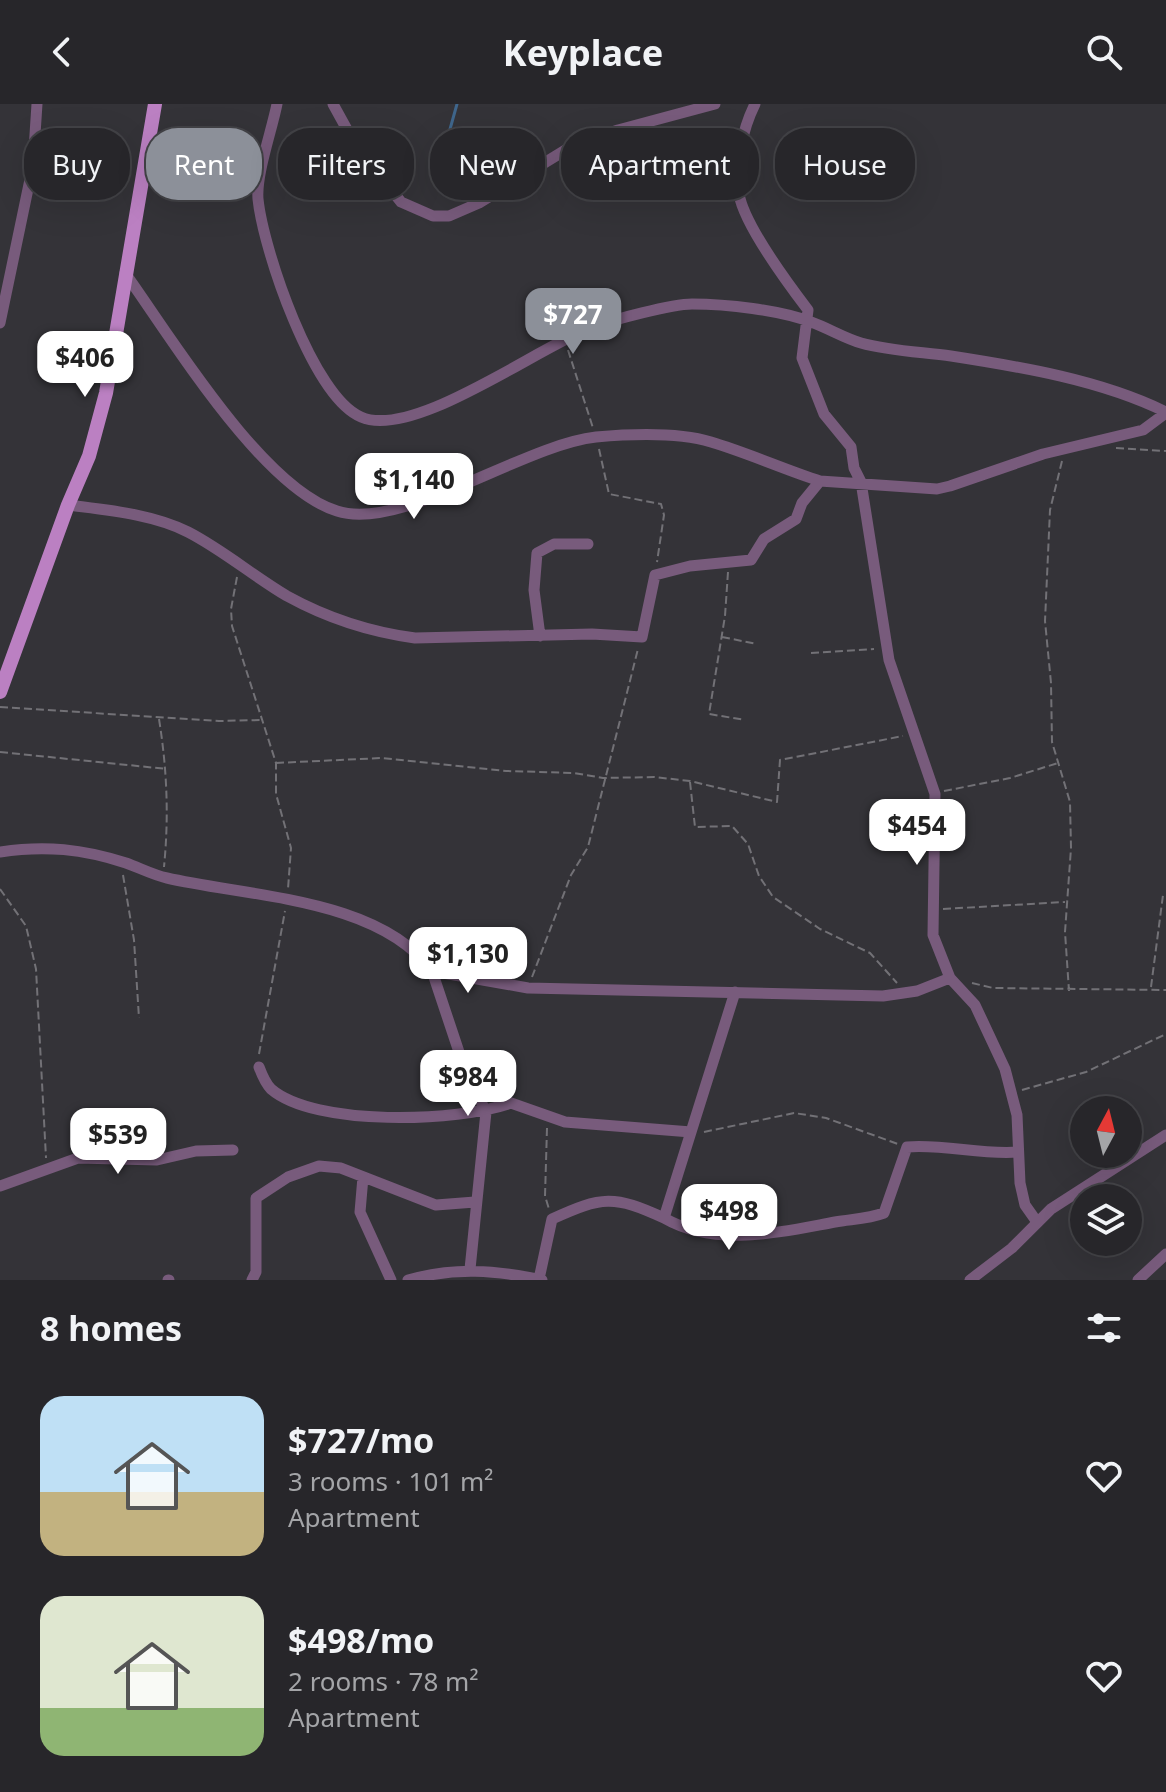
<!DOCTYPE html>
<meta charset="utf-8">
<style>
:root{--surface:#27262a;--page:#2f2e32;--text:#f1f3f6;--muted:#a4a5a8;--line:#434347;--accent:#8c9099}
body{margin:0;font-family:"Noto Sans",sans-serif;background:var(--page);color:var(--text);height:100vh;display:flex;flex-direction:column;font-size:30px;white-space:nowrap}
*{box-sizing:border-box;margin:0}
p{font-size:26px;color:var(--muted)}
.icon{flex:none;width:44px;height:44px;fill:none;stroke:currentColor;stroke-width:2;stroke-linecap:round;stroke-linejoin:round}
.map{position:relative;height:1176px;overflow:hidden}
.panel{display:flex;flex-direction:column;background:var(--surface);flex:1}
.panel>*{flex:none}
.guide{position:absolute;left:24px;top:24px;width:1118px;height:72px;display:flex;gap:16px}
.needle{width:52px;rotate:7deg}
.controls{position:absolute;left:1070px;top:992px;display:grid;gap:16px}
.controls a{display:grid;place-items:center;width:72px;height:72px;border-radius:50%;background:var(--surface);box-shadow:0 8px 32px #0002,0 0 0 2px var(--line);font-size:40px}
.price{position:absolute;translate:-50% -68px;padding:0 18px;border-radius:16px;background:#fff;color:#222;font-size:26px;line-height:52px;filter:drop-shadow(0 2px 4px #0008)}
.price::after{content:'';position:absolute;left:50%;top:48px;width:24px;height:18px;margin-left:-12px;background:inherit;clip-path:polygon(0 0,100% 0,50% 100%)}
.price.on{background:var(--accent);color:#fff}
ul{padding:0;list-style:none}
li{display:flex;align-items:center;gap:24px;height:200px;padding:0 40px}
li span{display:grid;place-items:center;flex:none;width:224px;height:160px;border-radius:24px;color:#555}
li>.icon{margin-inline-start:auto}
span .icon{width:96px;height:96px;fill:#fffc;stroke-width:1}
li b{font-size:34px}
h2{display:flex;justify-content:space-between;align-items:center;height:96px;padding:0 40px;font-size:34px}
.pill{padding:0 28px;border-radius:32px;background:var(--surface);box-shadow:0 8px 32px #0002,0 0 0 2px var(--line);font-size:28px;line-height:72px}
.pill.on{background:var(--accent);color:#fff}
header{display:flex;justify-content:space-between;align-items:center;height:104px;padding:0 40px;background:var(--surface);font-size:36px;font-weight:700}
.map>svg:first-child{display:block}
</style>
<header><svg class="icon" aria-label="back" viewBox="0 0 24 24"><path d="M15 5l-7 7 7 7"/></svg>Keyplace<svg class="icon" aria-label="search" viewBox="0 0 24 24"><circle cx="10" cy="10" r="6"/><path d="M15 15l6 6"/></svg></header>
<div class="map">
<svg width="1166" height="1176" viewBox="0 0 1166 1176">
<rect width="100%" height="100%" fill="#343338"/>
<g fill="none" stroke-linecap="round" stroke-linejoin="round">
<path stroke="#3f668c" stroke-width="3" d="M440 61 457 0"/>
<path stroke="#727176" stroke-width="2" stroke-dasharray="8 4" stroke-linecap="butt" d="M568 246 593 324
M1116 344 1166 347
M599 345 609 390 661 400 664 411 657 458
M1062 357 1050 406 1045 517 1051 579 1052 638 1070 698 1071 744 1065 828 1069 887
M728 468 725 512 709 610 745 616
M237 473 231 505 232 522 276 659V690L291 744 288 785
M722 533 757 540
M811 549 874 545
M0 603 219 617 262 616
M159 615C167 665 169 712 164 763
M0 648 167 665
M276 659 382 654 506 667 574 669 603 674 654 673 690 677 777 698 780 656 903 632
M690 678 695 723 732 722 748 740 759 772 773 793 820 825 870 849 897 879
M944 687 1010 674 1058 659
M123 771 134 836 139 914
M0 785 26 822 36 865 46 1054
M943 805 1065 798
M532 873 571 771 588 743 638 545
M972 879 993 884 1166 886
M1151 883 1163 791H1166
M259 950 285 807
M1022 986 1086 968 1166 930
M547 1024 545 1092 549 1105
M704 1028 794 1009 826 1014 898 1040"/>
<path stroke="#785b7c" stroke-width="11" d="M277 0C272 26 256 70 258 95 263 145 313 293 361 313 413 336 538 243 592 223 613 216 671 200 692 200 726 200 780 206 811 218 828 224 844 234 861 239 889 247 922 248 951 252 1022 263 1101 276 1166 308
M333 0 355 40 401 98 433 112H449L479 99 572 42 618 26 715 0
M755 0C743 24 734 62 739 90 744 120 789 181 808 206L802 254 824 310 851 343 854 364 861 378 889 556 935 690 933 831 950 874 975 901 1005 965 1017 1011 1020 1079 1025 1101 1037 1118
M125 169C171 233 262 384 337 407 401 428 523 341 596 333 630 330 678 328 711 338 748 349 783 365 820 377
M0 219 33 61 37 0
M68 401C106 406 153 410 188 428 223 446 253 472 287 492 327 514 370 528 415 534L592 530 642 533 655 471 690 462 751 456 764 435 796 415 802 399 820 377 937 385 950 382 1043 350 1143 326 1166 309
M540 532 534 486 537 449 554 440H588
M0 748C45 741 83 745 126 759 140 764 153 771 167 774 249 793 379 794 432 867L528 884 883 892 917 887 950 874
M432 867 464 963 486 1008 470 1165
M735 888 664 1114C716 1144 780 1128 835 1118 852 1115 868 1115 884 1109L907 1043C945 1040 981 1051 1018 1048
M259 963C262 971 265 979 271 985 315 1023 458 1018 511 999L565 1018 691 1028
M363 1073 360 1108 391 1176
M0 1082 78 1054 157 1056 196 1047 233 1046
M539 1175 552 1115C602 1092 614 1091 664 1114
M168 1176H169
M252 1176 256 1168V1094L288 1073 319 1062 341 1064 436 1101 475 1098
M408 1176C455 1163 495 1166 542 1176
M970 1176 1012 1144 1051 1105 1166 1031
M1138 1176 1166 1150"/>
<path stroke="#bb80c2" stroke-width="14" d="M0 588 68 401 89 352 106 289 155 0"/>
</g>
</svg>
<div class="controls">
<a><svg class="needle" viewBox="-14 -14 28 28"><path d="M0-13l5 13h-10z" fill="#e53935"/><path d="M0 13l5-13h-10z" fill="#a4a5a8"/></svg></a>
<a><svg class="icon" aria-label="layers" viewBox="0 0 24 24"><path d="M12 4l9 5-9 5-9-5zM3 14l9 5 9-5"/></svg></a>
</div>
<b class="price on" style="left:573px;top:252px">$727</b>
<b class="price" style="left:85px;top:295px">$406</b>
<b class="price" style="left:414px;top:417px">$1,140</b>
<b class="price" style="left:917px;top:763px">$454</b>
<b class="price" style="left:468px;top:891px">$1,130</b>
<b class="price" style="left:468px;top:1014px">$984</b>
<b class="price" style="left:118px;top:1072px">$539</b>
<b class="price" style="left:729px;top:1148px">$498</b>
<div class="guide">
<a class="pill">Buy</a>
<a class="pill on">Rent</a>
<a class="pill">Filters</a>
<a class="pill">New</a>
<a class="pill">Apartment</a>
<a class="pill">House</a>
</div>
</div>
<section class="panel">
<h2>8 homes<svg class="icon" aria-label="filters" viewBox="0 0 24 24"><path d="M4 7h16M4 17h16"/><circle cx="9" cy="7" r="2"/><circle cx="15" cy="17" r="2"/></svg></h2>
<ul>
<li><span style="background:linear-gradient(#bfe0f5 60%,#c2b280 0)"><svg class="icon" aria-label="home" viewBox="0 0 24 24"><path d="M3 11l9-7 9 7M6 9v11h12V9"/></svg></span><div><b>$727/mo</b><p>3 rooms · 101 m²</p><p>Apartment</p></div><svg class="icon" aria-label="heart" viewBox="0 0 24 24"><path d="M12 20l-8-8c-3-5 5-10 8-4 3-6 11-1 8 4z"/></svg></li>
<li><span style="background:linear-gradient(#dfe7d0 70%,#8fb573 0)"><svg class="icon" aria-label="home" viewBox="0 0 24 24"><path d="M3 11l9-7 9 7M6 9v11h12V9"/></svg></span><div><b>$498/mo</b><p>2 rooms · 78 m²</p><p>Apartment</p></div><svg class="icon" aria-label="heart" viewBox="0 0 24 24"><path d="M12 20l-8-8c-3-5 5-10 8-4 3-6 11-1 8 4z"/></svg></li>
</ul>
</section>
